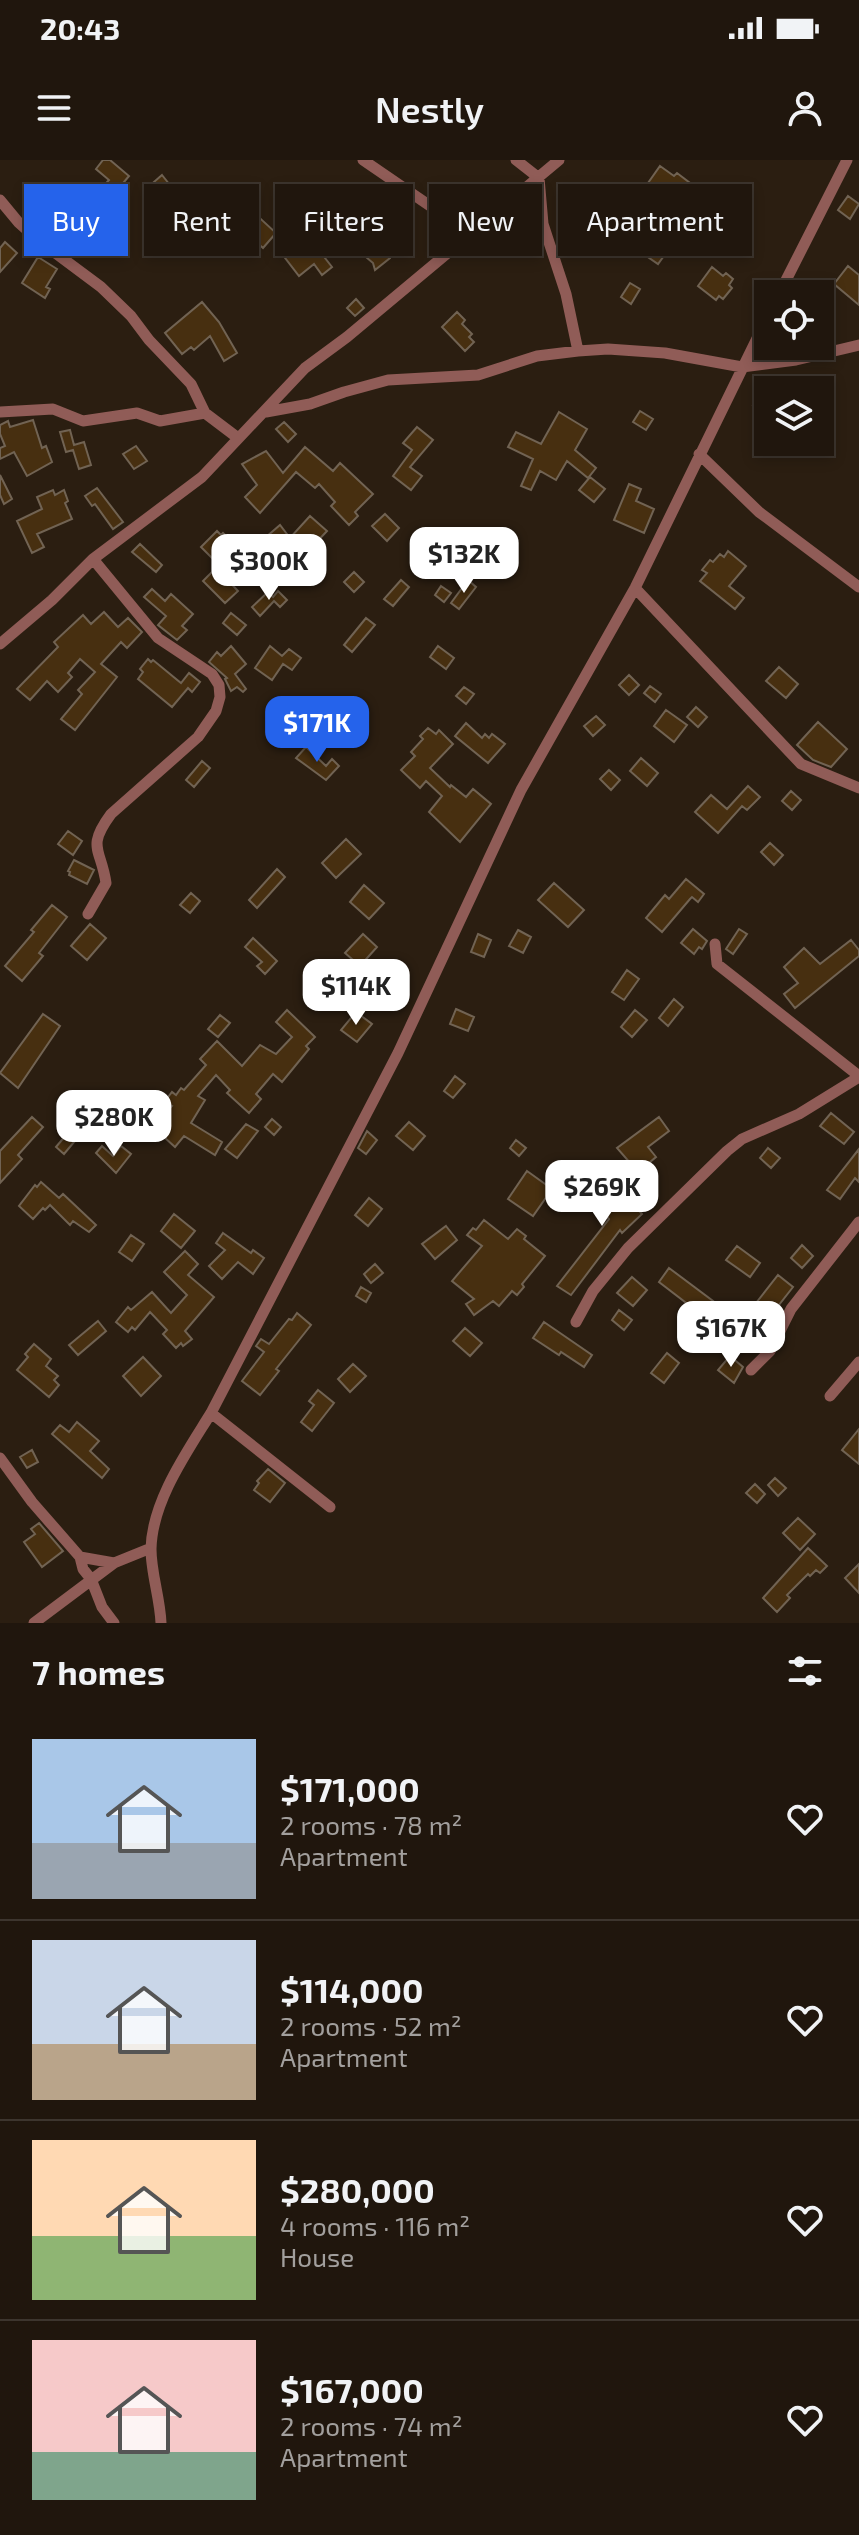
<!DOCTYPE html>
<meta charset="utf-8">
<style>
:root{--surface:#20160d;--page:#281f16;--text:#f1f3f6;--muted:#a29f9d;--line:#3d352e;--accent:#2563eb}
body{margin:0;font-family:"Exo 2",sans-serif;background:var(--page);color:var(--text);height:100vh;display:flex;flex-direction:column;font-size:30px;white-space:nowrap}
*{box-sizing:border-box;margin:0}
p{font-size:26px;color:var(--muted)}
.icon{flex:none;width:44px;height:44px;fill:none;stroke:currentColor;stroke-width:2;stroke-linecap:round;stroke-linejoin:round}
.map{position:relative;height:1463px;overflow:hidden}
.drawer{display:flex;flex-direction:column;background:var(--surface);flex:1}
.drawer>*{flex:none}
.top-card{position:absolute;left:24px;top:24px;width:812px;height:72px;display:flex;gap:16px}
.controls{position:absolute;left:754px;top:120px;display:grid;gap:16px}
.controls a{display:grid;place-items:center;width:80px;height:80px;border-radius:0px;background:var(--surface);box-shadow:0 4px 12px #0003,0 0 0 2px var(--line);font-size:40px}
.price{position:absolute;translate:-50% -68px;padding:0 18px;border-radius:16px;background:#fff;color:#222;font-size:26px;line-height:52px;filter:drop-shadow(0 2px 4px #0008)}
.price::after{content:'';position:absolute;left:50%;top:48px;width:24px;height:18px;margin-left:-12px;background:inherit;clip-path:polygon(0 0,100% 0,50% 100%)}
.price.selected{background:var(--accent);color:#fff}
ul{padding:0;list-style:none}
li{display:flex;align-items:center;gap:24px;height:200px;padding:0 32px}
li+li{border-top:2px solid var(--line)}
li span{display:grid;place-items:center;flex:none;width:224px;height:160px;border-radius:0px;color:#555}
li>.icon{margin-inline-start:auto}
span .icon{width:96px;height:96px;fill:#fffc;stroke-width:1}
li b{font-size:34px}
h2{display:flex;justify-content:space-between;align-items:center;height:96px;padding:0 32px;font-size:34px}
.pill{padding:0 28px;border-radius:0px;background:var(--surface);box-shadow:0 4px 12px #0003,0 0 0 2px var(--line);font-size:28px;line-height:72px}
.pill.selected{background:var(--accent);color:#fff}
.status{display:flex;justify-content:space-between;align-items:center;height:56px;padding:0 40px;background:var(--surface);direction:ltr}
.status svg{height:22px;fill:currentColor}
header{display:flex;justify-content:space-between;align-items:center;height:104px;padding:0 32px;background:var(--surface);font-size:36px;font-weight:600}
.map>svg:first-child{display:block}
</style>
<div class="status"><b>20:43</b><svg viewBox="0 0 49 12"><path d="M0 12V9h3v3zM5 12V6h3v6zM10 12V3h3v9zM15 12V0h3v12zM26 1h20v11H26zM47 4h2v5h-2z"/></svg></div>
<header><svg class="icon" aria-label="menu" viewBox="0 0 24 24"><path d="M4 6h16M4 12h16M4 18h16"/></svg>Nestly<svg class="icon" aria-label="person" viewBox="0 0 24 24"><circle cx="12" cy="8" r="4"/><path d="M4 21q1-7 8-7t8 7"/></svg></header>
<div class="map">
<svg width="859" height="1463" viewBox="0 0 859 1463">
<rect width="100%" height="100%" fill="#2b1e11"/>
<path fill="#472f10" stroke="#716353" stroke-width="2" d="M103 0H110L129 16 109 40 99 31 109 20 96 9Z
M660 6 674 16 677 13 690 23 674 43 648 23Z
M162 15 185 44 170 56 147 28Z
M848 36 859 44 850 59 838 50Z
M251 50 276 73 263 88 237 65Z
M307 75 332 107 322 115 314 104 299 116 282 94Z
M5 82 17 93 0 112V88Z
M650 82 666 93 658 104 642 93Z
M380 85 388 90 390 98 375 110 373 103 366 97Z
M38 97 57 109 46 127 50 129 45 138 22 123Z
M848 106 859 115V145L834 124Z
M712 107 723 116 726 113 733 119 729 125 732 128 723 139 719 136 716 140 698 126Z
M630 123 640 129 631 144 621 137Z
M356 139 364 148 355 156 347 148Z
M202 142 219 162 237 193 224 201 210 176 194 190 191 187 182 194 165 173Z
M457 152 465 160 462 164 472 174 469 177 474 182 465 191 442 167Z
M768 226V245L762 252 753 245Z
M640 251 653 259 646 270 633 262Z
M559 252 587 269 575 290 596 308 588 318 567 301 556 320 540 311 531 330 521 326 533 299 508 287 516 272 541 284Z
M33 260 42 288 46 286 52 302 27 316 14 292 0 299V288L5 286 0 274V265L8 261 10 267Z
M284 262 296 274 288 282 276 269Z
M417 267 433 280 410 307 422 316 411 330 393 316 412 290 403 283Z
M70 270 74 285 84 282 91 305 79 309 73 290 66 292 60 272Z
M136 286 147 301 134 309 123 294Z
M305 287 333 311 340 303 373 334 355 352 358 356 349 365 331 346 335 342 319 324 315 328 296 312 260 353 245 337 257 325 242 304 266 291 283 313Z
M0 315 12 339 4 344 0 335Z
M590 317 605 329 594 342 579 330Z
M629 324 641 329 636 341 654 349 644 373 614 360Z
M97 328 123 362 113 369 95 344 92 346 85 336Z
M53 330 55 335 64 330 68 341 65 343 72 359 37 374 44 387 32 393 17 361 42 349 37 337Z
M385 354 399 368 387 381 372 366Z
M310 356 327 371 296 404 287 393 274 404 258 384 280 365 290 378Z
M217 371 221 375 223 373 233 383 222 393 233 406 223 415 238 431 225 443 203 421 219 405 201 387Z
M140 384 162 405 156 412 132 392Z
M728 391 746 406 729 426 744 438 735 449 700 421 707 413 702 410 710 400 713 402 720 394 724 397Z
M354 412 364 422 354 432 344 422Z
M401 420 409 427 393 446 384 439Z
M468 420 476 427 459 449 451 443Z
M441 426 451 433 444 442 435 435Z
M152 429 165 441 171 434 193 454 182 466 187 470 177 480 158 465 166 456 144 437Z
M278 431 287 440 280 447 274 441 260 456 252 447 268 432 273 437Z
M104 452 118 467 128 458 142 472 127 488 121 482 101 504 117 517 75 570 61 559 82 534 78 530 95 512 80 499 68 513 72 517 58 532 47 521 30 540 17 529 58 487 54 482 83 455 91 464Z
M231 453 246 465 237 475 223 463Z
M366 458 375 465 352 492 344 485Z
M231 486 246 504 235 514 246 529 243 532 237 527 231 531 225 519 227 518 209 502 217 492 221 496Z
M270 486 282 496 289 489 301 498 292 510 283 504 272 520 255 508Z
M438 486 454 498 446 509 430 497Z
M148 499 151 502 153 500 181 523 189 513 200 522 192 532 188 528 172 547 138 519 143 512 140 509Z
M779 507 798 524 786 538 766 521Z
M629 515 639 525 629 535 619 525Z
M650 526 661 534 655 542 644 533Z
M464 527 474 534 466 544 456 536Z
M696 547 707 557 698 567 687 557Z
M666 550 687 565 674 582 654 566Z
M596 556 605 565 593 576 584 566Z
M818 562 847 589 831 607 813 600 797 585Z
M286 563 294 574 285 582 276 571Z
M466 563 482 578 485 574 489 578 492 574 505 584 488 603 455 576Z
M428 568 436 574 439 570 453 584 430 608 450 627 451 625 466 637 473 629 491 644 460 682 429 652 442 636 426 621 420 628 401 610 415 596 411 592 423 579 420 576Z
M306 587 326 606 332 599 339 606 326 620 296 598Z
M641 598 658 613 647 626 630 611Z
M202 601 210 608 194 627 186 620Z
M609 610 620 620 611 630 600 619Z
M748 626 760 637 747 650 742 646 718 673 695 652 711 635 727 649Z
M791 631 801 640 792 650 782 641Z
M68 671 82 681 73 695 58 684Z
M346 679 361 694 336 718 322 703Z
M770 683 783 695 774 705 761 692Z
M74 700 94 710 87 724 69 715 70 712 68 711Z
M277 709 285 717 257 748 249 740Z
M686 719 704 734 698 742 692 737 690 739 662 772 646 758 665 735 669 739Z
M554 723 584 750 568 767 538 740Z
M364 725 384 743 369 759 350 742Z
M191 733 200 741 190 753 180 745Z
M52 745 67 757 39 793 43 796 22 821 5 806 34 772 31 770Z
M90 764 106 778 87 800 71 786Z
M693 769 707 781 702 789 699 787 694 794 681 783Z
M739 769 747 774 733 794 726 789Z
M518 770 531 777 523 793 509 786Z
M363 774 377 787 360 806 345 793Z
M478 774 491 780 484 797 471 792Z
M253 778 277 801 265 814 257 806 262 802 245 787Z
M851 780 859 790V796L795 848 784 834 798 823 784 807 804 788 820 804Z
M627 810 639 819 624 840 612 832Z
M674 839 683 847 668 866 659 858Z
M456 849 474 857 468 871 450 864Z
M287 850 315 877 306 886 309 889 282 922 273 914 256 934 261 939 249 953 227 933 230 930 216 915 198 936 205 940 191 963 222 982 215 995 184 976 175 987 153 967 172 946 165 941 172 932 176 935 181 928 184 930 206 905 200 899 217 881 242 906 260 885 276 894 292 877 276 862Z
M635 850 647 860 632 877 621 867Z
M356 852 372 864 357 882 341 870Z
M43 854 60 866 18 928 0 913Z
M220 855 230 863 218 877 208 869Z
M455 916 465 924 453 938 444 931Z
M831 953 854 972 844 984 820 966Z
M32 957 43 967 18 995 22 999 0 1023V991Z
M659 957 669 971 648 987 656 997 638 1012 617 988Z
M272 959 281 967 274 975 265 967Z
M409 962 425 976 413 990 396 976Z
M246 964 258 971 237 998 225 989Z
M367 971 377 980 366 994 358 988Z
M66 975 74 982 64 994 56 987Z
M516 980 526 988 519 996 510 988Z
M102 986 113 996 121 986 131 994 116 1013 96 993Z
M768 988 780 998 771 1008 760 998Z
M859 989V1022L855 1018 840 1039 827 1030Z
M527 1011 552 1029 533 1056 508 1039Z
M603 1012 642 1054 622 1073 620 1070 571 1135 557 1126 609 1059 584 1031Z
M41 1022 59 1038 63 1034 96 1065 89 1072 73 1061 70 1065 50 1045 45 1050 43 1048 33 1059 19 1046 35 1025 37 1027Z
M369 1038 382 1049 368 1066 355 1055Z
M174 1054 195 1071 181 1088 161 1071Z
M484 1060 508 1079 517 1069 526 1076 524 1079 545 1096 522 1124 524 1127 517 1135 512 1131 499 1146 493 1141 474 1155 466 1144 474 1139 452 1121 482 1086 467 1075 473 1068 476 1070Z
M446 1066 457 1080 435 1099 422 1084Z
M223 1073 251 1093 253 1090 264 1098 253 1114 238 1102 222 1119 209 1106 225 1090 216 1083Z
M131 1075 144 1084 132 1101 119 1092Z
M802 1085 813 1096 802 1108 791 1098Z
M737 1086 760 1103 750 1117 726 1100Z
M185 1091 198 1104 188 1115 214 1137 185 1171 192 1179 183 1186 181 1183 176 1188 163 1174 167 1170 150 1152 135 1170 132 1167 128 1172 116 1162 128 1147 131 1150 152 1132 171 1153 187 1135 164 1112Z
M375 1104 383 1113 371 1123 364 1114Z
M669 1108 713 1141 702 1155 659 1122Z
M778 1115 793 1127 771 1155 756 1143Z
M632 1117 647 1130 633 1146 617 1133Z
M361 1127 371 1133 366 1142 356 1136Z
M619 1150 632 1160 624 1170 612 1160Z
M297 1153 311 1165 276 1209 279 1211 260 1235 242 1221 264 1192 256 1186 261 1179 269 1184 289 1159 292 1160Z
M694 1155 706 1165 692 1181 680 1172Z
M98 1161 106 1171 78 1195 69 1185Z
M544 1162 592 1195 584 1207 561 1192 559 1195 533 1178Z
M465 1168 482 1183 470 1196 453 1181Z
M34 1184 51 1199 46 1206 58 1216 54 1220 59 1225 49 1237 17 1210 28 1197 25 1194Z
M667 1193 679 1203 664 1223 651 1213Z
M730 1196 743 1207 734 1223 718 1210Z
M143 1197 161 1216 141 1236 123 1216Z
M353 1204 366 1216 350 1232 338 1219Z
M318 1230 334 1243 312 1271 301 1262 314 1245 309 1241Z
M77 1262 99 1281 90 1291 109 1309 102 1318 52 1274 60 1265 69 1272Z
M859 1269V1304L842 1290Z
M32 1290 38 1302 27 1308 20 1297Z
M268 1309 285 1323 270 1342 254 1330 259 1323 257 1321Z
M775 1318 786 1328 778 1336 768 1325Z
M755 1324 765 1334 757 1343 746 1333Z
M798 1358 815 1374 800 1390 783 1373Z
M39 1363 63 1391 42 1407 24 1382 35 1374 31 1369Z
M808 1388 827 1406 820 1413 816 1410 810 1416 808 1414 787 1435 790 1438 777 1452 763 1438Z
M859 1404V1433L845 1418Z"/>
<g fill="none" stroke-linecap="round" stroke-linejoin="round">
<path stroke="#905c57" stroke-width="11" d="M363 0 471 74
M516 0 539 18 543 64 566 134 578 191
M0 40 19 63 38 80 101 127 131 156 149 180 191 224 205 253 238 278
M779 134 847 0
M0 252 53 249 83 261 137 253 160 261 205 253
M266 252 310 244 344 232 388 220 478 215 537 196 578 191 608 189 665 193 742 207 796 200 859 185
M699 294 759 352 859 427
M635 428 801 604 859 628
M0 484 52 440 93 399 202 317 305 208 347 177 559 0
M88 754 106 723C101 688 86 688 111 654L198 577 216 551 220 537 219 525 212 514 158 478 93 399
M715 784 717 804 859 916
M576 1162 593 1131 628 1088 727 991 742 979 799 954 859 917
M751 1210 770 1191 791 1149 859 1062
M830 1236 859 1202
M211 1253 330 1347
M0 1298 32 1342 80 1397 83 1409 91 1419 102 1447 114 1463
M80 1397 114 1403
M34 1463 114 1403 151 1388
M161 1463C160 1438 151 1413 151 1389 152 1341 187 1292 211 1253L398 893 521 630 635 428 768 156"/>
</g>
</svg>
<div class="controls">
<a><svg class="icon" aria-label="locate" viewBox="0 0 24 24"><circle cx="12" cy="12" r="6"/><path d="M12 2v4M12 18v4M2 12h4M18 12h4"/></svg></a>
<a><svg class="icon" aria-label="layers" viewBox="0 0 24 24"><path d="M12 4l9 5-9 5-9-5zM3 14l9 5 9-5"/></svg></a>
</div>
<b class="price" style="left:464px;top:435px">$132K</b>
<b class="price" style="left:269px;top:442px">$300K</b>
<b class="price selected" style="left:317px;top:604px">$171K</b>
<b class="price" style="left:356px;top:867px">$114K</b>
<b class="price" style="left:114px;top:998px">$280K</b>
<b class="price" style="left:602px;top:1068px">$269K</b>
<b class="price" style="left:731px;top:1209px">$167K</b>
<div class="top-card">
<a class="pill selected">Buy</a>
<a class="pill">Rent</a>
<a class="pill">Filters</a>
<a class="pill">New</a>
<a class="pill">Apartment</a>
</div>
</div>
<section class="drawer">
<h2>7 homes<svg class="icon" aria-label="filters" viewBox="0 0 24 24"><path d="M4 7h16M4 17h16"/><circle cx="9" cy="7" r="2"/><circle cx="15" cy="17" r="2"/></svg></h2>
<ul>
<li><span style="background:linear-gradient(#a9c7e8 65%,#9aa5b1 0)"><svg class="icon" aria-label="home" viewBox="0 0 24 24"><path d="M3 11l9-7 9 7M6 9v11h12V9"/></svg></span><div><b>$171,000</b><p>2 rooms · 78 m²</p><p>Apartment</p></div><svg class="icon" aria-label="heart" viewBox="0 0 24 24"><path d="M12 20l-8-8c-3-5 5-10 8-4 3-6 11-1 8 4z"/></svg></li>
<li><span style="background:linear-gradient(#c9d6e8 65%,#b9a48a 0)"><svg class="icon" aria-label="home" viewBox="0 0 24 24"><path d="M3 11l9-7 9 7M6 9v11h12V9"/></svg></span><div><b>$114,000</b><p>2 rooms · 52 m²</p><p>Apartment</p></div><svg class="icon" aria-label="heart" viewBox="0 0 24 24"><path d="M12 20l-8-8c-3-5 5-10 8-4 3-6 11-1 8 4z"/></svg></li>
<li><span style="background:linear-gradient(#ffd9b3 60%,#8fb573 0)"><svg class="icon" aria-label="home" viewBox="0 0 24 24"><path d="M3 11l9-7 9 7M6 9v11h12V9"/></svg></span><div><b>$280,000</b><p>4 rooms · 116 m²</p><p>House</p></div><svg class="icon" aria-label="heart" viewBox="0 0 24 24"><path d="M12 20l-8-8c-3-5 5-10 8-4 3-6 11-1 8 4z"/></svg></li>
<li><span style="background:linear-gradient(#f6c9c9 70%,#7fa58c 0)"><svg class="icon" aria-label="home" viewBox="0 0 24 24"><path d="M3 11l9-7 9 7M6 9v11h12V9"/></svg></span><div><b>$167,000</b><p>2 rooms · 74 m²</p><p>Apartment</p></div><svg class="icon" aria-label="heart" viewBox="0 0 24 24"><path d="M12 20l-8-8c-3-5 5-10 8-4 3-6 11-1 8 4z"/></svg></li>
</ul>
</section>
